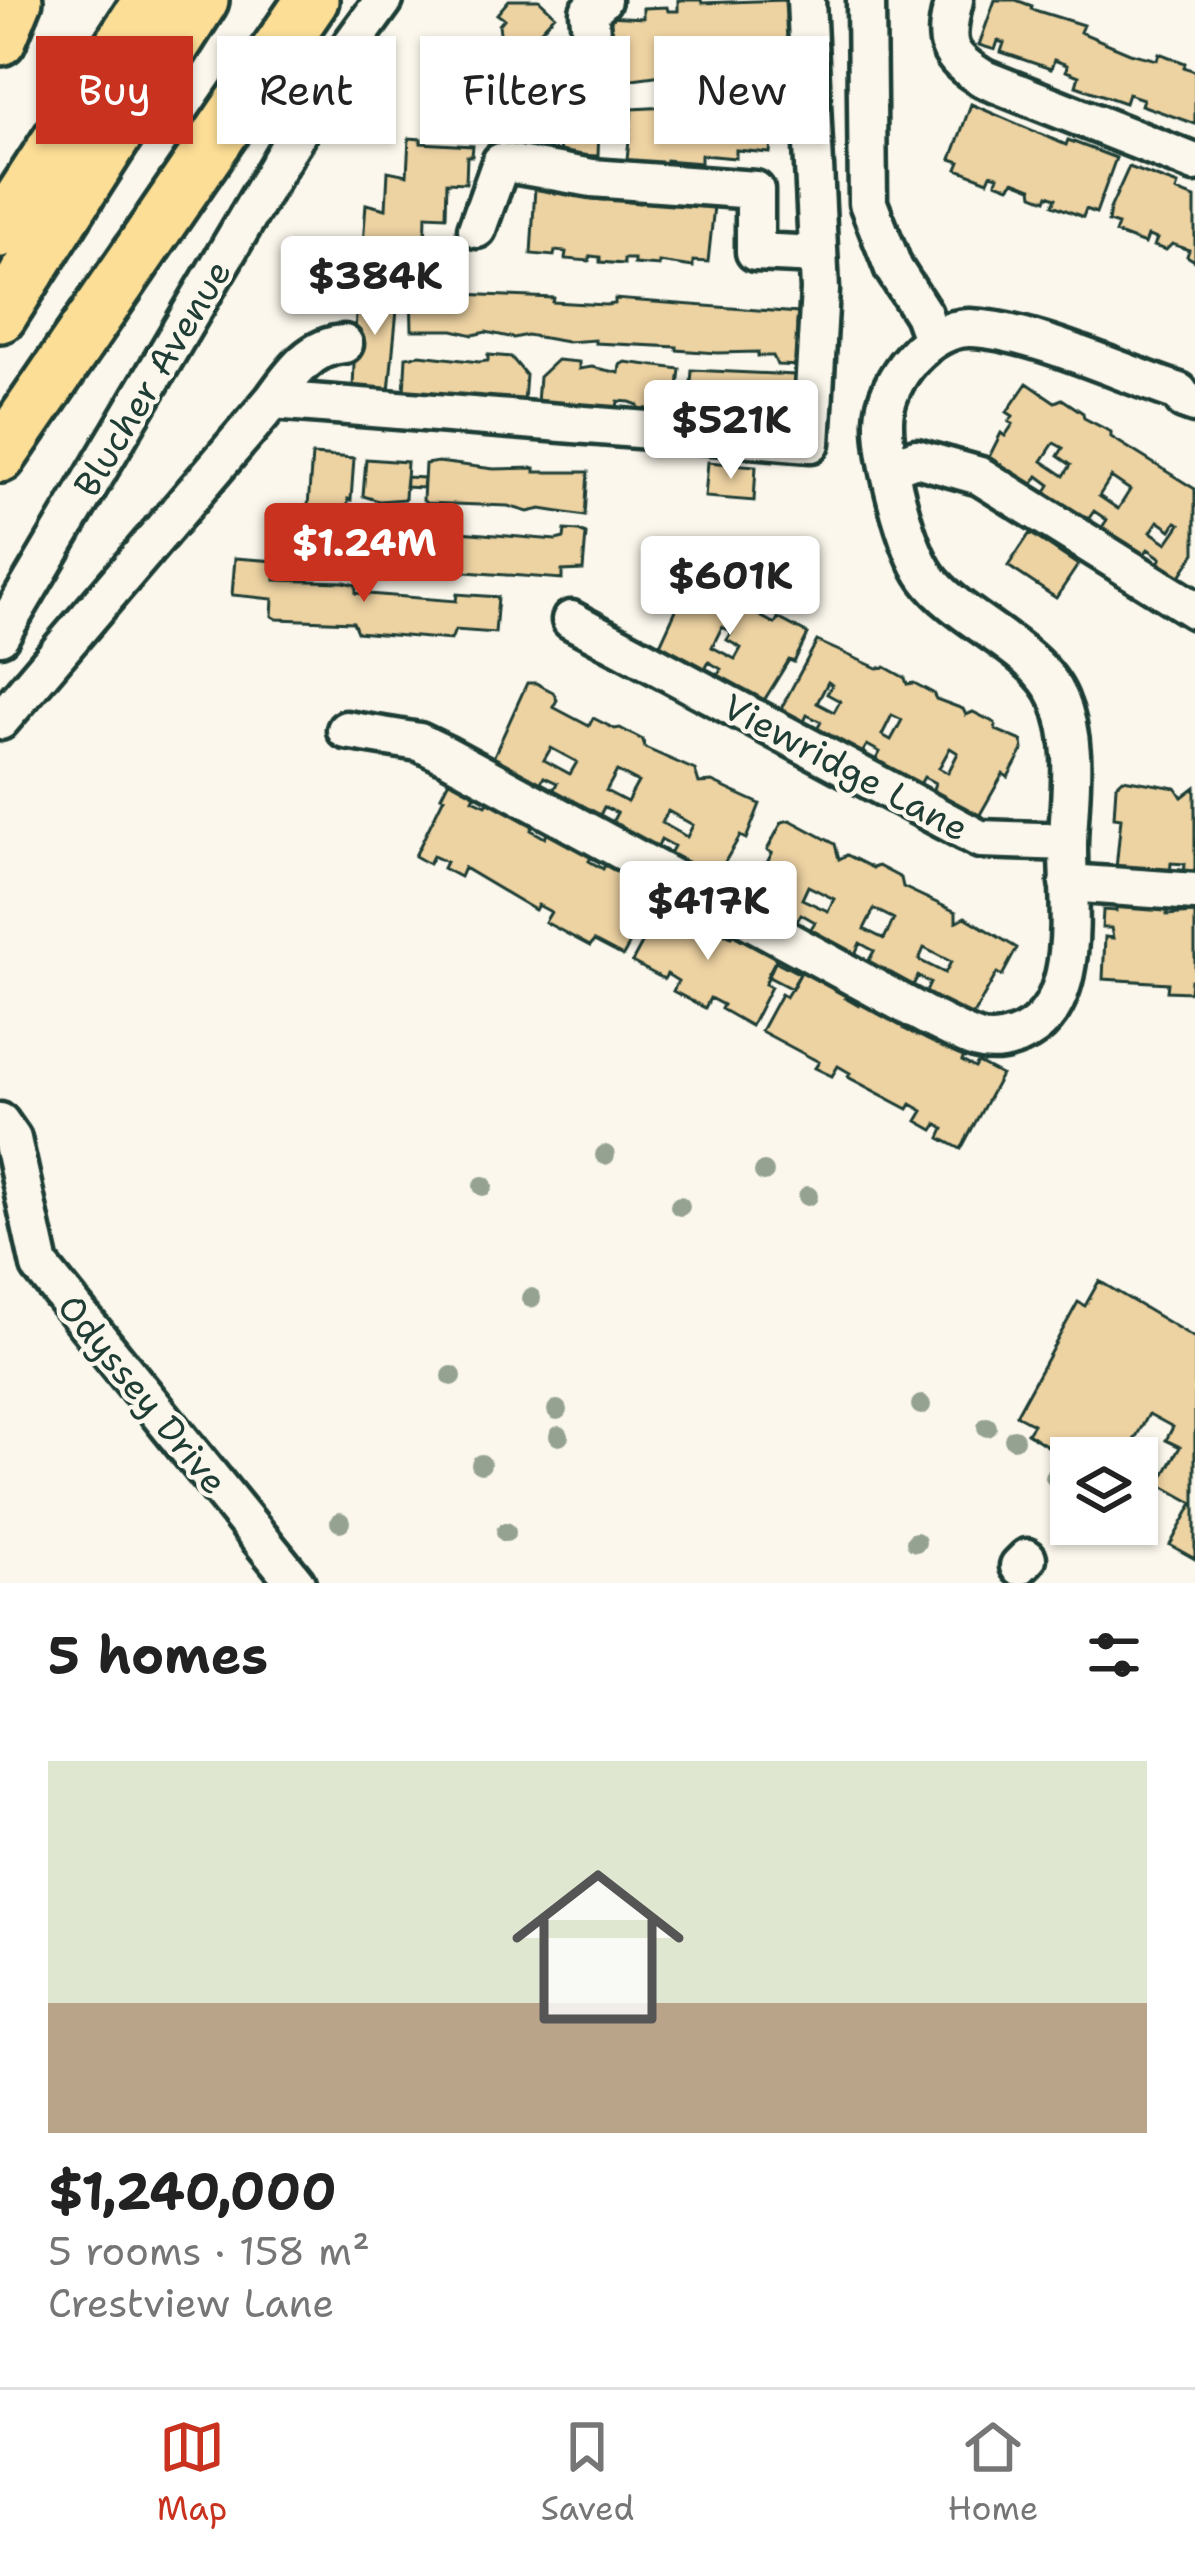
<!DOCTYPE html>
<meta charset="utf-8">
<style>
:root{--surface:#fff;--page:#f6f6f6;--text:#222;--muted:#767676;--line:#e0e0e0;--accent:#c8321e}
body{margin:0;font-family:"Shantell Sans",sans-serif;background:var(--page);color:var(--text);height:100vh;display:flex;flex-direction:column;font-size:45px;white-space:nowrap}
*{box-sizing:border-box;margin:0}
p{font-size:39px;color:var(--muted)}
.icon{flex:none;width:66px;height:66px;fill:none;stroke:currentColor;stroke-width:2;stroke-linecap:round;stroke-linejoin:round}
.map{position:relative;height:1583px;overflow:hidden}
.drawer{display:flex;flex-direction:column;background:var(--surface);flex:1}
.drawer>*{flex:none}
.top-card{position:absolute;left:36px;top:36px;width:1125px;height:108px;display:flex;gap:24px}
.controls{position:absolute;left:1050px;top:1437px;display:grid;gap:24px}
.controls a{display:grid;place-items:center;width:108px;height:108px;border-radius:0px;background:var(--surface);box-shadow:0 3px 9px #0004;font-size:60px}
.price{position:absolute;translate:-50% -102px;padding:0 27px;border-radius:12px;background:#fff;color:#222;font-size:39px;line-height:78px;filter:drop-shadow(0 3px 6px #0008)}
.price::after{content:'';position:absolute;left:50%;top:72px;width:36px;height:27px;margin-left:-18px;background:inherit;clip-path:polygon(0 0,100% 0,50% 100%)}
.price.selected{background:var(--accent);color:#fff}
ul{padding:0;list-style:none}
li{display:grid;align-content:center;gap:24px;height:636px;padding:0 48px}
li+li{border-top:3px solid var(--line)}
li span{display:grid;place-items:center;height:372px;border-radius:0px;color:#555}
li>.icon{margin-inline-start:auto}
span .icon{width:216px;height:216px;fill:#fffc;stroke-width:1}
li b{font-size:51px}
h2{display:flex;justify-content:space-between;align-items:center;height:144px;padding:0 48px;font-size:51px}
.chip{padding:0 42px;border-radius:0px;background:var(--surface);box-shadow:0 3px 9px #0004;font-size:42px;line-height:108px}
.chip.selected{background:var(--accent);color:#fff}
.dock{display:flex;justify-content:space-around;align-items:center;height:168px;border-top:3px solid var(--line);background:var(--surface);font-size:33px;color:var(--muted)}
.dock a{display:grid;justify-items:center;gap:6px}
.dock .selected{color:var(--accent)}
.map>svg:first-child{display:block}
</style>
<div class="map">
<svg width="1195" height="1583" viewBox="0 0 1195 1583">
<rect width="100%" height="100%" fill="#fbf7ec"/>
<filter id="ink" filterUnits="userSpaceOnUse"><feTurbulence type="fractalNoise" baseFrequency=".00833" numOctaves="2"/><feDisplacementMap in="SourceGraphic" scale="24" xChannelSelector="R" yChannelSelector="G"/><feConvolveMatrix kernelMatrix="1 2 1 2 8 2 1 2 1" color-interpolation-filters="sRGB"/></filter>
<g filter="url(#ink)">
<path fill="#edd2a2" stroke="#1f3d34" stroke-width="3" fill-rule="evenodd" d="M509 0H539L555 15 528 44 522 37 518 42 507 40 500 33 499 25 504 19 497 14Z
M678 0H701L702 3 786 0 788 45 739 54V59L704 62V66L670 69V74L610 82 607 16 643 18V8L667 7 668 11H678Z
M995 0H1016L1032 6 1031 9 1083 25 1080 32 1130 53 1157 60 1159 53 1185 63 1184 67 1195 71V124L1141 105 1143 99 1128 94 1125 103 1076 86 1079 76 1066 71 1067 65 1054 60 1051 69 1001 52 1004 43 998 41 995 50 979 45Z
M461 53 485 54V58L498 59V67L532 73V81L554 82V86L566 87V93L600 100 598 156 559 154 560 143 526 141V129L492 127 493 115 457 113Z
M751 91 775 93 770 153 736 150V158L701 155V163L666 160 665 172 626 169 632 109 668 107V103L681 104V101L703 103V99L751 95Z
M971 104 1066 145 1068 140 1116 158 1096 213 1086 209 1083 217 1053 205 1056 198 1048 195 1046 200 1033 195 1032 188 1014 181 1009 187 996 182 998 176 991 174 988 181 957 169 960 162 951 159Z
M409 138 421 139V143L473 146 472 156H467L466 183 447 182 446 216 426 215 425 250 363 245 366 204 386 209 388 171 407 175Z
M1129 167 1178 185 1176 191 1195 198V261L1187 256 1189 250 1172 244 1166 250 1154 246 1157 239 1148 236 1145 244 1115 233 1118 225 1108 222 1110 209Z
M535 188 594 195V199L604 200 605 195 629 197V202L639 203V199L674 204V199L714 206 708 262 693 261V267L659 262V266L634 264V259H624V264L600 262V257L590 256 589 261 565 259 566 252 555 251 554 256 531 254Z
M357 287 399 290 389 391 353 389Z
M423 289 440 290V293L554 298 553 302 606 305 615 304V299L798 313 797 325H804L802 366 777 365 773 356H758V352L717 353 677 350V347L595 343V340L567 342 527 335 514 338 486 332 473 335 453 330H412L411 291 423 292Z
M420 355 479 362 488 361V355L511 357 526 375 524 402 465 397 464 401 404 393 406 357Z
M557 360 579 362V369L592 367 619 373 620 365 625 362 680 369 677 396 659 412 653 405V411L638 410V405L630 402 618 401 617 408 612 411 537 403 539 377Z
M692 370 794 375 790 417 737 410 728 412V416H715V409L707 416 690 397Z
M1027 383 1055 402 1062 399 1083 413 1084 418 1111 432V437L1195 489V553L1176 582 1155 567 1161 558 1148 549 1141 559 1100 530 1107 520 1094 511 1087 521 1044 495 1050 485 1038 476 1031 487 989 457 1001 433 1005 436 1013 424 1009 422 1013 416 1007 412ZM1054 443 1063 448 1058 456 1071 465 1064 476 1042 461ZM1111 477 1130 490 1118 509 1099 496ZM1158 521 1171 530 1176 522 1180 524 1167 543 1151 532Z
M312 455 354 458 351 500 348 499 347 560 304 558Z
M366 459 407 462 405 499 379 501 363 496Z
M438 462 494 469 535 468V472H588L585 516 541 509 528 512 508 506 426 503 423 500 425 464Z
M708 462 756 466 754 501 705 497Z
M406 477 424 478 423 488 405 487Z
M391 524 404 528 401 564H360L362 525Z
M423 529 556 540 564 538 565 530 579 531 586 534 583 570 562 571V579L425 569 420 566Z
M1030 533 1078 565 1056 598 1008 566Z
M347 539H361L360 550 346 549Z
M403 543 422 544V555L402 554Z
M235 558 276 561 275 580 344 582 356 585V593L456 601 457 594 498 597 495 633 455 630 451 640 357 632 353 622 277 619 272 616 273 599 232 595Z
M690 570 750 603 747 609 775 624 778 618 808 634 794 662 789 660 763 702 716 680 721 669 709 662 703 673 659 647 680 601 675 598ZM722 627 732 632 727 640 741 648 735 659 712 647Z
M817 641 877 668 885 667 905 678 907 684 914 683 933 693 936 699 963 709 966 715 973 712 995 723 996 730 1022 741 1023 750 1008 777 1003 774 978 818 931 795 935 783 924 777 918 788 874 763 880 752 867 745 861 755 815 733 821 722 807 715 802 726 778 714ZM828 682 832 685 827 694 840 701 834 712 817 703ZM892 715 902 720 891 740 882 735ZM950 748 958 753 948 773 939 768Z
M527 683H536L553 692 557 700 553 707 589 726 593 718 615 729 620 728 643 740 645 748 695 770 699 783 712 782 760 804 746 839 740 836 715 879 668 857 674 846 661 839 656 850 611 824 617 813 604 807 599 817 575 807 551 795 557 783 544 777 539 786 492 760ZM551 748 577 762 570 774 544 760ZM617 771 638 782 627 802 606 791ZM668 811 693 825 687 837 662 823Z
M1123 779 1176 788 1182 797 1195 787V877L1184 876 1185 864 1171 863 1170 875 1116 869 1121 818 1114 817 1116 786Z
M454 781 476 793 473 799 486 805 489 801 534 824 531 830 545 838 548 832 592 856 589 861 603 869 606 863 650 887 637 916 643 919 623 956 594 941 590 946 545 922 551 912 538 905 535 910 464 868 460 877 443 868 446 862 433 856 429 864 415 856 444 797 441 796 448 782Z
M790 820 835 844 839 859 847 855 873 868 878 866 901 878 903 887 956 912V922L965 917 1017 948 1002 976 997 973 972 1017 925 994 930 983 918 976 912 987 868 962 874 951 860 943 855 954 809 932 815 922 801 914 795 925 749 898 772 853 767 850 782 822ZM808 886 834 899 828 911 802 899ZM874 909 894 919 884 939 864 929ZM924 948 951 962 945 973 919 960Z
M647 892 672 904 663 921 639 908Z
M674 900 719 924 717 929 731 937 734 932 778 956 765 984 771 987 751 1026 721 1009 723 1005 710 998 705 1008 673 991 678 981 667 974 664 979 632 962 652 925 658 929Z
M1116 907 1167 910V915L1195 913V980H1191L1190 992 1167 991 1168 983 1103 979 1105 937 1113 938 1111 928H1102L1103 910 1116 911Z
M775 961 800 974 792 989 767 976Z
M803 969 848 993 845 998 859 1006 861 1000 907 1024 904 1029 918 1036 920 1031 965 1055 962 1061 975 1068 978 1063 1001 1075 961 1149 940 1138 944 1129 937 1124 933 1130 917 1121 923 1111 911 1104 908 1109 848 1077 850 1073 838 1066 832 1076 815 1068 819 1062 761 1031 781 994 786 997Z
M1099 1281 1195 1338V1559L1170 1545 1193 1503 1159 1484 1180 1447 1166 1440 1173 1427 1149 1414 1128 1451 1134 1455 1133 1458 1071 1461 1027 1433 1033 1424 1016 1415 1078 1302 1085 1306Z"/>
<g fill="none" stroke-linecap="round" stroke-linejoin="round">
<defs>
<path id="minor" d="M866 0 868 203 894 269 923 314 932 339
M954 0C943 44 945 55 984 79L1195 163
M592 44 589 12 602 0
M477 229 501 162 592 178 755 190V252L818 255
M273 400C291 375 310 346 344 344
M891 467 916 458 980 476 1195 610
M571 620 980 839 1068 842
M0 636 341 59 384 0
M0 721 273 400 811 443 820 290 806 0
M346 730 419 742 446 755 928 1017C944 1024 961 1035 978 1040 989 1043 1002 1042 1013 1038 1087 1014 1067 904 1068 843 1069 795 1079 746 1059 699 1037 647 959 621 927 577 905 546 883 457 884 420 885 379 929 327 970 328 1032 330 1118 372 1179 392L1184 400 1195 404
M1068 883 1195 892
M0 1122 12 1139 40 1266 296 1583
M1019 1566 1027 1558"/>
<path id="highway" d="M0 39 16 0
M0 231 150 0
M0 316 202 0
M0 456 312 0"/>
</defs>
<use href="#minor" stroke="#1f3d34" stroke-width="45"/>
<use href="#highway" stroke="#1f3d34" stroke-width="60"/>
<use href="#minor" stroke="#fbf7ec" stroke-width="36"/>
<use href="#highway" stroke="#fdde96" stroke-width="51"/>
</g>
<g fill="#95a291">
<circle cx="605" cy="1155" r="10"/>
<circle cx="764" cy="1172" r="10"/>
<circle cx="483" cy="1186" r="10"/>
<circle cx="808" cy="1196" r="10"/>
<circle cx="680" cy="1206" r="10"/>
<circle cx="531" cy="1298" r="10"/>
<circle cx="452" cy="1376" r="10"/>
<circle cx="921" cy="1405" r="10"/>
<circle cx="557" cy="1410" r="10"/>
<circle cx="987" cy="1427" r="10"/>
<circle cx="559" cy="1436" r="10"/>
<circle cx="1014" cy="1439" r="10"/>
<circle cx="481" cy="1464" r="10"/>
<circle cx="1055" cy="1477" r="10"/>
<circle cx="340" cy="1522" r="10"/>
<circle cx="506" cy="1532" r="10"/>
<circle cx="916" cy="1542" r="10"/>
</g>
</g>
<g text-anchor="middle" stroke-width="9" stroke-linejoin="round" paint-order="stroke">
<g font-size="36" fill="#1f3d34" stroke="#fbf7ec">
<text transform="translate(152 378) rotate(-59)" y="13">Blucher Avenue</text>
<text transform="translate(846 767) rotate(28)" y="13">Viewridge Lane</text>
<text transform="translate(143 1394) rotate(51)" y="13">Odyssey Drive</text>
</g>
</g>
</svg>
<div class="controls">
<a><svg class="icon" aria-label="layers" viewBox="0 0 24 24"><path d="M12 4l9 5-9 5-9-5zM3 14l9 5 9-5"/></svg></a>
</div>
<b class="price" style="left:375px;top:338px">$384K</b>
<b class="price" style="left:731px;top:482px">$521K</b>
<b class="price selected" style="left:364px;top:605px">$1.24M</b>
<b class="price" style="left:730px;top:638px">$601K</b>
<b class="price" style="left:708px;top:963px">$417K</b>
<div class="top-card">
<a class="chip selected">Buy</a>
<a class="chip">Rent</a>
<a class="chip">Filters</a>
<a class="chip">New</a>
</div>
</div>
<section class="drawer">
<h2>5 homes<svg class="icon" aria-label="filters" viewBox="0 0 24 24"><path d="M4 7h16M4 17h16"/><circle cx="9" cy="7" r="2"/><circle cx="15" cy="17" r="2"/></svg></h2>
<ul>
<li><span style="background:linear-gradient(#dfe7d0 65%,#b9a48a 0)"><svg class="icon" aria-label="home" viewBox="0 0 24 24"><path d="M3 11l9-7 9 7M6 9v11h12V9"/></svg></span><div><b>$1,240,000</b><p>5 rooms · 158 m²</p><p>Crestview Lane</p></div></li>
</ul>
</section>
<nav class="dock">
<a class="selected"><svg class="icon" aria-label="map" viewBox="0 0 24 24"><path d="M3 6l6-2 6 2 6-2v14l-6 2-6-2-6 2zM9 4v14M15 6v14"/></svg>Map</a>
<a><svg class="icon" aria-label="saved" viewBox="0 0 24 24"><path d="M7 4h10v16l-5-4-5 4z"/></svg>Saved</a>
<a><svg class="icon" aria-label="home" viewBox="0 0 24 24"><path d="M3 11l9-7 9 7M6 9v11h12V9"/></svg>Home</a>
</nav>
